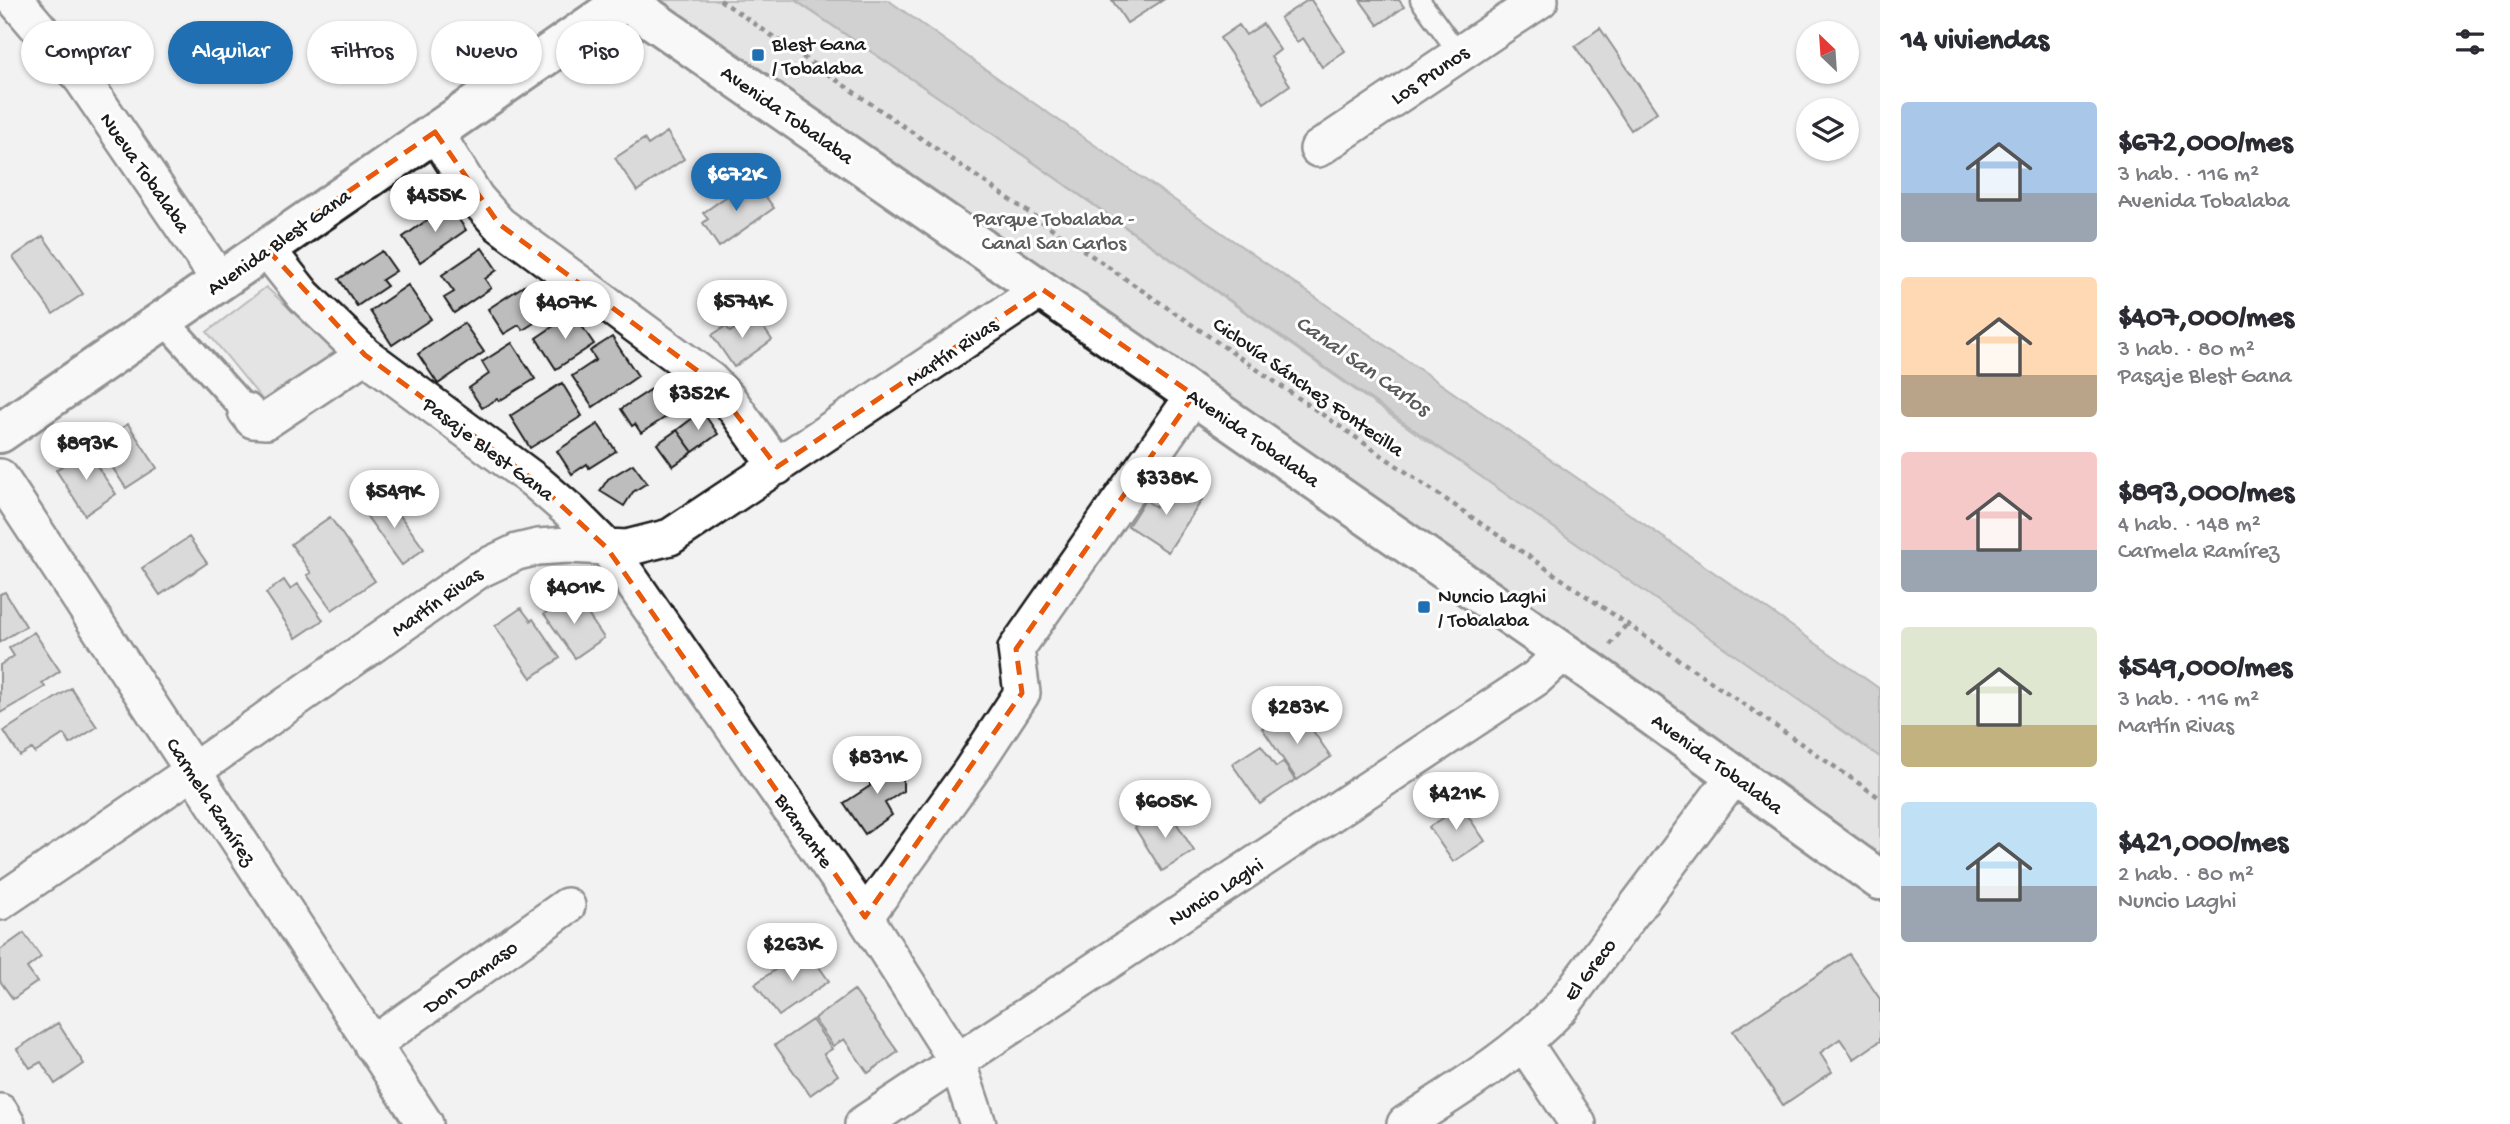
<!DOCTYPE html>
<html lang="es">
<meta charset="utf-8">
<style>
:root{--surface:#fff;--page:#f7f7f7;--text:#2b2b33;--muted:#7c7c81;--accent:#1f6fb2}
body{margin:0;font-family:"Gochi Hand",sans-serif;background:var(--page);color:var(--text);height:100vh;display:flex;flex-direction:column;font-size:26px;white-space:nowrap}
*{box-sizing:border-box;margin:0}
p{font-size:23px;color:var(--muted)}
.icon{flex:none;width:38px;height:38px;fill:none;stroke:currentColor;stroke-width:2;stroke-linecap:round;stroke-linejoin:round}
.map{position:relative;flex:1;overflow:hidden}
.details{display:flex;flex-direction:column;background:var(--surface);width:630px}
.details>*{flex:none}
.banner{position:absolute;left:21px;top:21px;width:665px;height:63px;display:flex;gap:14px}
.needle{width:46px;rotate:335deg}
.fabs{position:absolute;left:1796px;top:21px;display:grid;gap:14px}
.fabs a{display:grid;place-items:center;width:63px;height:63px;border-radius:50%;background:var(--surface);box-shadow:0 2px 5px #0004;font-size:35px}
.price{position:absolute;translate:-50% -60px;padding:0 16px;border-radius:24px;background:#fff;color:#222;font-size:23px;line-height:46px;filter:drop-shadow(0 2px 4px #0008)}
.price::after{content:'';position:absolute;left:50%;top:42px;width:21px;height:16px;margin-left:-10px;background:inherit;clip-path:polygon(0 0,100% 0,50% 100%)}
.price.current{background:var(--accent);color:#fff}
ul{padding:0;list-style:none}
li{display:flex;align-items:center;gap:21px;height:175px;padding:0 21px}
li span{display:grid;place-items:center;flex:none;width:196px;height:140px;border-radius:7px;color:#555}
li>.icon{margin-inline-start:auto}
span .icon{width:84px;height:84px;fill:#fffc;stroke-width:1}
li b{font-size:30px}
h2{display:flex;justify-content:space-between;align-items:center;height:84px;padding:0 21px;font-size:30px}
.tag{padding:0 24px;border-radius:32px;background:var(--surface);box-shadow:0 2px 5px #0004;font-size:24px;line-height:63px}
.tag.current{background:var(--accent);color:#fff}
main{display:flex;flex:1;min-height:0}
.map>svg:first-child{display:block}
</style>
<main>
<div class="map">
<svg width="1880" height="1124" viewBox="0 0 1880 1124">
<rect width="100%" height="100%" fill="#f2f2f2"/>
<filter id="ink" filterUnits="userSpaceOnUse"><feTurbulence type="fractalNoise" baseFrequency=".0143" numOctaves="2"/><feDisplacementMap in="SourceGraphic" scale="14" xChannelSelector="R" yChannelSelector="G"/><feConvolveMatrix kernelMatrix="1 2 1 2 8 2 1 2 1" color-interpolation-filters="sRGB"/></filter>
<g filter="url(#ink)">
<path fill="#d2d2d2" stroke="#777" stroke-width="2" d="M661 0H794L996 136 1420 436 1490 482 1880 757V855L1780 781 1597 661 1033 268Z
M266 287 337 352 265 403 207 332Z"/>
<path fill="#a8a8a8" stroke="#707070" stroke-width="2" d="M795 0H888L1012 88 1783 620 1880 689V757L996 136Z"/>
<path fill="#bdbdbd" stroke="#1c1c1c" stroke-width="2" d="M1112 0H1163L1127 23Z
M1308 0H1311L1345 51 1322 67 1303 38 1297 42 1280 18Z
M1360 0H1399L1404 7 1378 25Z
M1263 24 1280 50 1271 57 1290 85 1264 103 1220 38 1239 25 1246 35Z
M1600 28 1657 112 1631 130 1575 46Z
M667 132 684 159 637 191 615 158 644 139 648 145Z
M747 182 752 190 758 186 774 208 719 247 703 223 708 219 703 213Z
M449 205 466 230 420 262 403 237Z
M43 236 83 294 53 314 13 257Z
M482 248 497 270 485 279 491 288 454 313 444 298 454 292 442 275Z
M382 251 396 271 382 280 387 286 357 306 339 279Z
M408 285 431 319 392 345 370 311Z
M525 285 540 307 529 314 534 323 523 330 519 325 504 334 488 309Z
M573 313 594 344 556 369 536 338Z
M755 315 772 340 734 367 712 335 726 326 730 332Z
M464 323 484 352 438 384 418 354Z
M612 337 638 376 593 407 572 376 596 360 590 351Z
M512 343 535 379 499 401 497 399 482 408 469 388 489 374 482 362Z
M664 381 677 402 662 411 666 417 641 433 635 424 632 426 621 409Z
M562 383 582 416 530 448 510 416Z
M702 411 718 434 693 452 677 430Z
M128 424 157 468 126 488 97 444Z
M598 424 616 451 589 468 587 464 572 474 557 451Z
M677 430 693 452 673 466 657 444Z
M86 450 116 494 85 515 56 470Z
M633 464 647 483 633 492 624 506 600 491 608 479Z
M1173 482 1202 500 1168 552 1128 526 1145 500 1156 507Z
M386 496 424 549 402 565 363 511Z
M330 517 375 581 332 610 307 575 311 573 291 544Z
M189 537 207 563 160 595 142 568Z
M284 580 290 589 298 584 323 620 296 638 266 593Z
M5 592 26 626 0 642V594Z
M568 597 571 601 576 597 604 638 575 658 544 614Z
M521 608 531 621 533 619 560 658 531 678 495 626Z
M34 632 60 671 42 683 45 687 0 713V665L14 656 9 648Z
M71 688 97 727 70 744 64 734 35 753 32 749 20 756 4 731Z
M1302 715 1331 757 1297 780 1262 728 1278 717 1285 727Z
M1261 745 1276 767 1283 762 1295 780 1260 804 1232 764Z
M892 757 903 772V791L885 803 892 815 865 834 844 803 870 786V774Z
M1457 800 1485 841 1453 862 1429 827 1443 818 1439 813Z
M1167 808 1194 851 1162 871 1135 828Z
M24 933 41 957 27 968 37 982 13 999 0 981V950Z
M800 952 807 960 812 957 829 981 779 1016 755 984Z
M1849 954 1880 999V1041L1854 1059 1840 1039 1820 1053 1832 1072 1783 1105 1733 1031Z
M854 990 898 1052 868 1073 844 1039 833 1046 814 1019Z
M812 1020 832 1049 824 1054 838 1075 810 1095 775 1045Z
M58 1023 84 1064 55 1084 41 1062 30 1068 17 1049Z"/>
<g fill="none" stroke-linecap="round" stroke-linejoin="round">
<defs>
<path id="service" d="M1420 0 1459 54"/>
<path id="pedestrian" d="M164 320 246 411"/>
<path id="minor" d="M15 0 82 79 220 281
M435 132 476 198 499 224 710 380 729 400 777 467
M1318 149 1540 0
M266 248 304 296 365 355 535 481 571 512 607 548 631 580 865 917 957 1061 978 1124
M246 411 253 420 266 421 365 355
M0 477 425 1124
M0 902 193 771 479 570 517 552 538 547 568 545 627 548 670 537 1042 289
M865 917 970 772 1022 693 1016 649 1194 395
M1524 1043 1578 1124
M372 1045 567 906
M0 1112 7 1124
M863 1124 1536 678 1563 653
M1405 1124C1460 1088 1516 1055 1561 1007L1735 775"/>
<path id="tertiary" d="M0 433 625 1"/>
<path id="secondary" d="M624 0 1589 670 1880 880"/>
</defs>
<use href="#service" stroke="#1c1c1c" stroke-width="23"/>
<use href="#pedestrian" stroke="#1c1c1c" stroke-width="32"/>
<use href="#minor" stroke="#1c1c1c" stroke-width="40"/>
<use href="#tertiary" stroke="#1c1c1c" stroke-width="44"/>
<use href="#secondary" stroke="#1c1c1c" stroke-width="44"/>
<path stroke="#1c1c1c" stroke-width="4.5" stroke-dasharray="5 5" stroke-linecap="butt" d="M720 0 1880 798
M1610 645 1627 624"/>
<use href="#service" stroke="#fff" stroke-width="18"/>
<use href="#pedestrian" stroke="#fff" stroke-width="26"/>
<use href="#minor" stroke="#fff" stroke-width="35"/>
<use href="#tertiary" stroke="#fff" stroke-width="38"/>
<use href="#secondary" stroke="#fff" stroke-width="38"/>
</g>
</g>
<path d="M0 0H1880V1124H0ZM435 132 499 224 710 380 777 467 1042 289 1194 395 1016 649 1022 693 865 917 607 548 535 481 365 355 266 248Z" fill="#f2f2f2" fill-opacity=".55" fill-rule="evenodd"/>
<path fill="none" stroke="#e8590c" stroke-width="5" stroke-dasharray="14 9" stroke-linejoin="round" d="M435 132 499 224 710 380 777 467 1042 289 1194 395 1016 649 1022 693 865 917 607 548 535 481 365 355 266 248Z"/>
<g fill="#1f6fb2" stroke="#fff" stroke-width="2.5">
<rect x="751" y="48" width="14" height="14" rx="3.5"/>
<rect x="1417" y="600" width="14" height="14" rx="3.5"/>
</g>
<g text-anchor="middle" stroke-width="6" stroke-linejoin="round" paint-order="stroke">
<g font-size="21" fill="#1c1c1c" stroke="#fff" text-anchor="start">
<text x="772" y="50">Blest Gana<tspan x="772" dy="24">/ Tobalaba</tspan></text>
<text x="1438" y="602">Nuncio Laghi<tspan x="1438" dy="24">/ Tobalaba</tspan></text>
</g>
<g font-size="21" fill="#1c1c1c" stroke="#fff">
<text transform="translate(1429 74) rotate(-34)" y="7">Los Prunos</text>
<text transform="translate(788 114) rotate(35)" y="7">Avenida Tobalaba</text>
<text transform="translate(146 172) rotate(55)" y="7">Nueva Tobalaba</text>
<text transform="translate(278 241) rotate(-35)" y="7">Avenida Blest Gana</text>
<text transform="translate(951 351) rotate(-34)" y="7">Martín Rivas</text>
<text transform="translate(1309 386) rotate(35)" y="7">Ciclovía Sánchez Fontecilla</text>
<text transform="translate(1254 437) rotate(35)" y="7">Avenida Tobalaba</text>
<text transform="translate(489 448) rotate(37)" y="7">Pasaje Blest Gana</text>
<text transform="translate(436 601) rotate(-35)" y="7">Martín Rivas</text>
<text transform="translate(1718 763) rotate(36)" y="7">Avenida Tobalaba</text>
<text transform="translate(212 801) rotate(57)" y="7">Carmela Ramírez</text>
<text transform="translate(805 830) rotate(55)" y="7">Bramante</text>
<text transform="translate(1215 891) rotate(-33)" y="7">Nuncio Laghi</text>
<text transform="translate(1589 969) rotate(-53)" y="7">El Greco</text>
<text transform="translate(470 976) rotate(-36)" y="7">Don Damaso</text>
</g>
<g font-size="21" fill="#5c5c5c" stroke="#fff">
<text x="1054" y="225">Parque Tobalaba -<tspan x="1054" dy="24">Canal San Carlos</tspan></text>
</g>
<g font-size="23" font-style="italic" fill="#5b5b5b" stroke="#fff">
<text transform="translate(1364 364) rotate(35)" y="8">Canal San Carlos</text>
</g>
</g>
</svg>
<div class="fabs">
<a><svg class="needle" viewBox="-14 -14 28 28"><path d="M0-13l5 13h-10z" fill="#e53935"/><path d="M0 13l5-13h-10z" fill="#7c7c81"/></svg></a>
<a><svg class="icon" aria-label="layers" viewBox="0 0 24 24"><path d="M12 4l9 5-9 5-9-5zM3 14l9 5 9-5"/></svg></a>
</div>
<b class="price current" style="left:736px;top:213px">$672K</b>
<b class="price" style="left:435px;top:234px">$455K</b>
<b class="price" style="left:742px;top:340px">$574K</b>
<b class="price" style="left:565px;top:341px">$407K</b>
<b class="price" style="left:698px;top:432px">$352K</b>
<b class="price" style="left:86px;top:482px">$893K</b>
<b class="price" style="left:1166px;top:517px">$338K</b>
<b class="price" style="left:394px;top:530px">$549K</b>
<b class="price" style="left:574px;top:626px">$401K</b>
<b class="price" style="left:1297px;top:746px">$283K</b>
<b class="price" style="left:877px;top:796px">$831K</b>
<b class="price" style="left:1456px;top:832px">$421K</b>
<b class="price" style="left:1165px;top:840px">$605K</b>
<b class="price" style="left:792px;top:983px">$263K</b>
<div class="banner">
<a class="tag">Comprar</a>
<a class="tag current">Alquilar</a>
<a class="tag">Filtros</a>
<a class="tag">Nuevo</a>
<a class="tag">Piso</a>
</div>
</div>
<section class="details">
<h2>14 viviendas<svg class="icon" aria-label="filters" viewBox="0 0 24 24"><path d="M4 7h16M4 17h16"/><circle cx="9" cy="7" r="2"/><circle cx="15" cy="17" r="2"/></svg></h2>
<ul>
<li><span style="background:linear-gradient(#a9c7e8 65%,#9aa5b1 0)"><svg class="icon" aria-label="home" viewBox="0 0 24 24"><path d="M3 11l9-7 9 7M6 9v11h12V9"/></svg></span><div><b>$672,000/mes</b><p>3 hab. · 116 m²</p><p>Avenida Tobalaba</p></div></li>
<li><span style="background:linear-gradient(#ffd9b3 70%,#b9a48a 0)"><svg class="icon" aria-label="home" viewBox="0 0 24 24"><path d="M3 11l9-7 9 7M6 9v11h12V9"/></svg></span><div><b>$407,000/mes</b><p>3 hab. · 80 m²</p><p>Pasaje Blest Gana</p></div></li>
<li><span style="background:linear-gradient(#f6c9c9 70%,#9aa5b1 0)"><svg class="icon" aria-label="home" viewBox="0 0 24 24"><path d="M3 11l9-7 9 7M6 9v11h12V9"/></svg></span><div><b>$893,000/mes</b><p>4 hab. · 148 m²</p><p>Carmela Ramírez</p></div></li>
<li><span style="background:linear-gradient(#dfe7d0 70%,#c2b280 0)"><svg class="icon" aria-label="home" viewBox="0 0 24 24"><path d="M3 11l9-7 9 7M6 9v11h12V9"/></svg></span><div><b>$549,000/mes</b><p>3 hab. · 116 m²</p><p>Martín Rivas</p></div></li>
<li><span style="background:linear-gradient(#bfe0f5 60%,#9aa5b1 0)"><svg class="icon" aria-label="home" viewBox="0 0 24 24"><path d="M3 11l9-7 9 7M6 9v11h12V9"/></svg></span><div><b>$421,000/mes</b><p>2 hab. · 80 m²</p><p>Nuncio Laghi</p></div></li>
</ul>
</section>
</main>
